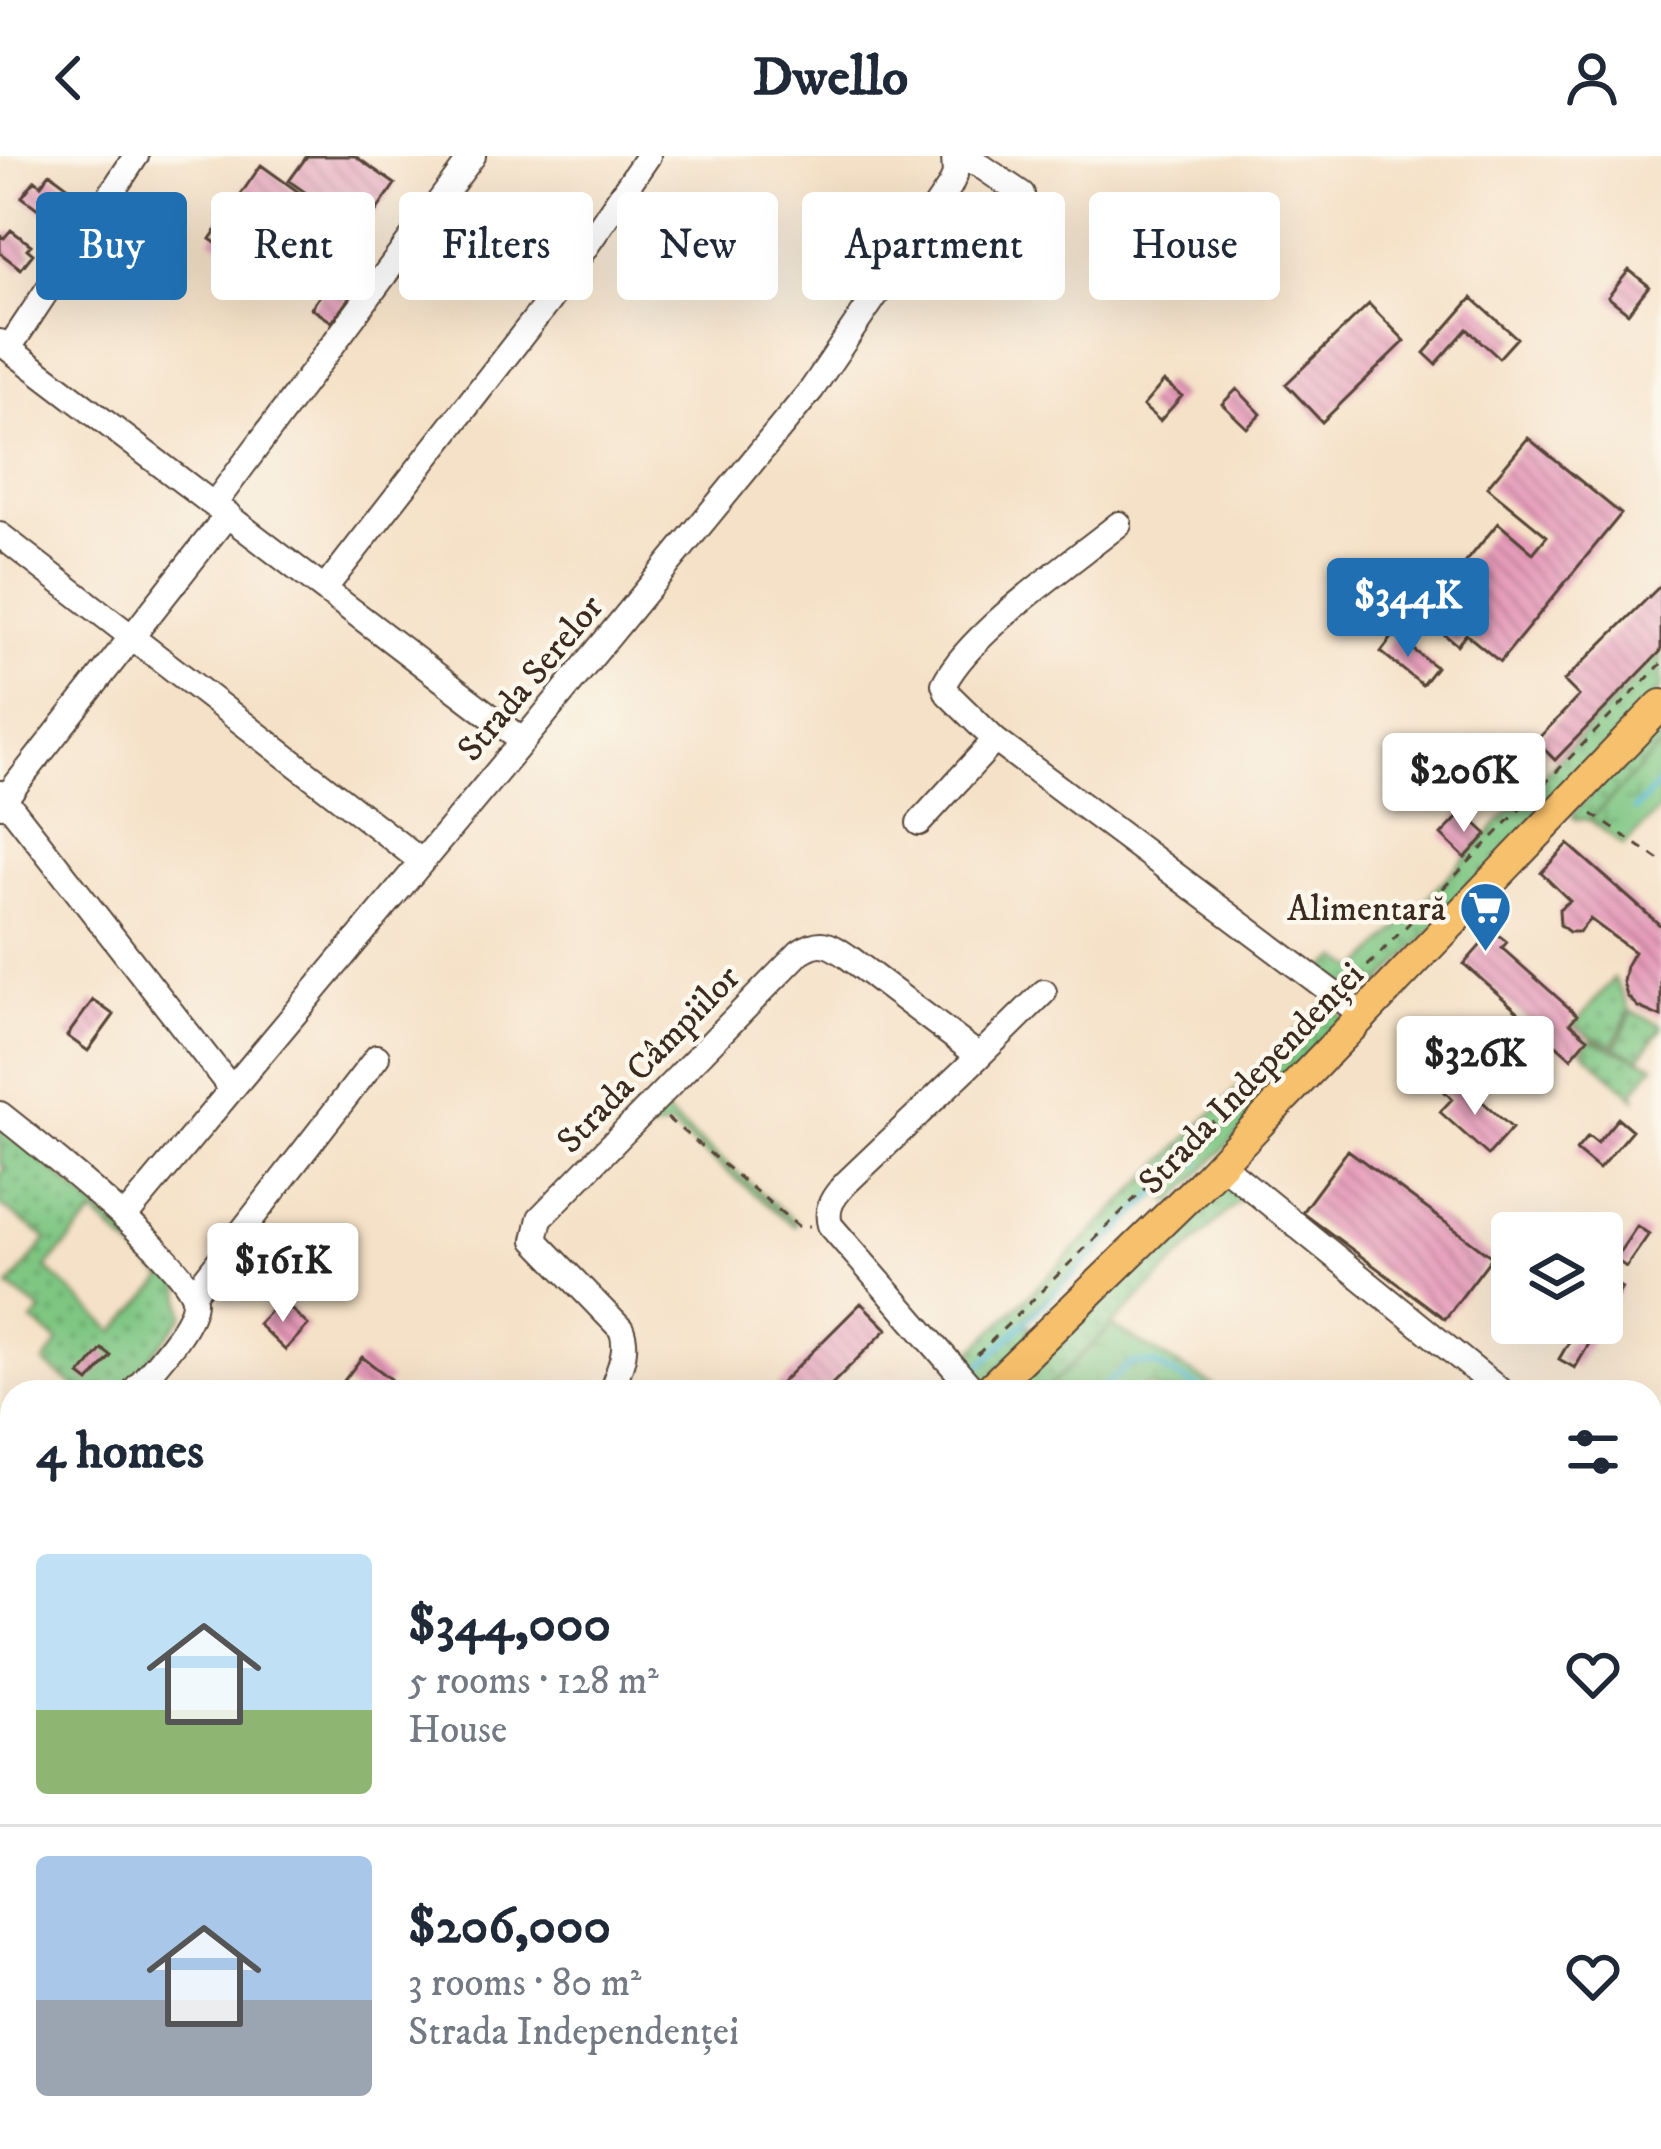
<!DOCTYPE html>
<meta charset="utf-8">
<style>
:root{--surface:#fff;--page:#f6f6f7;--text:#1f2937;--muted:#747a83;--line:#e0e1e3;--accent:#1f6fb2}
body{margin:0;font-family:"IM FELL DW Pica",serif;background:var(--page);color:var(--text);height:100vh;display:flex;flex-direction:column;font-size:45px;white-space:nowrap}
*{box-sizing:border-box;margin:0}
p{font-size:39px;color:var(--muted)}
.icon{flex:none;width:66px;height:66px;fill:none;stroke:currentColor;stroke-width:2;stroke-linecap:round;stroke-linejoin:round}
.map{position:relative;flex:1;overflow:hidden}
.drawer{position:absolute;left:0px;top:1224px;width:1662px;height:771px;display:flex;flex-direction:column;background:var(--surface);border-radius:36px 36px 0 0;box-shadow:0 12px 48px #0002}
.drawer>*{flex:none}
.guide{position:absolute;left:36px;top:36px;width:1590px;height:108px;display:flex;gap:24px}
.controls{position:absolute;left:1491px;top:1056px;display:grid;gap:24px}
.controls a{display:grid;place-items:center;width:132px;height:132px;border-radius:12px;background:var(--surface);box-shadow:0 12px 48px #0002;font-size:60px}
.price{position:absolute;translate:-50% -102px;padding:0 27px;border-radius:12px;background:#fff;color:#222;font-size:39px;line-height:78px;filter:drop-shadow(0 3px 6px #0008)}
.price::after{content:'';position:absolute;left:50%;top:72px;width:36px;height:27px;margin-left:-18px;background:inherit;clip-path:polygon(0 0,100% 0,50% 100%)}
.price.current{background:var(--accent);color:#fff}
ul{padding:0;list-style:none}
li{display:flex;align-items:center;gap:36px;height:300px;padding:0 36px}
li+li{border-top:3px solid var(--line)}
li span{display:grid;place-items:center;flex:none;width:336px;height:240px;border-radius:12px;color:#555}
li>.icon{margin-inline-start:auto}
span .icon{width:144px;height:144px;fill:#fffc;stroke-width:1}
li b{font-size:51px}
h2{display:flex;justify-content:space-between;align-items:center;height:144px;padding:0 36px;font-size:51px}
.chip{padding:0 42px;border-radius:12px;background:var(--surface);box-shadow:0 12px 48px #0002;font-size:42px;line-height:108px}
.chip.current{background:var(--accent);color:#fff}
header{display:flex;justify-content:space-between;align-items:center;height:156px;padding:0 36px;background:var(--surface);font-size:54px;font-weight:700}
.map>svg:first-child{display:block}
</style>
<header><svg class="icon" aria-label="back" viewBox="0 0 24 24"><path d="M15 5l-7 7 7 7"/></svg>Dwello<svg class="icon" aria-label="person" viewBox="0 0 24 24"><circle cx="12" cy="8" r="4"/><path d="M4 21q1-7 8-7t8 7"/></svg></header>
<div class="map">
<svg width="1661" height="1993" viewBox="0 0 1661 1993">
<defs>
<pattern id="grass-dots" width="8" height="8" patternUnits="userSpaceOnUse" patternTransform="scale(3)"><rect width="8" height="8" fill="#7ec682"/><path d="M2 2h.1M6 6h.1" fill="none" stroke="#68a16a" stroke-width="1.8" stroke-linecap="round"/></pattern>
<pattern id="wetland-marsh" width="20" height="14" patternUnits="userSpaceOnUse" patternTransform="scale(3)"><rect width="20" height="14" fill="#7ec682"/><path d="M1 5h8M5 5V1M11 12h8M15 12V8" fill="none" stroke="#68a16a"/></pattern>
<pattern id="building-back-hatch" width="6" height="6" patternUnits="userSpaceOnUse" patternTransform="scale(3)"><rect width="6" height="6" fill="#e69bb9"/><path d="M-1 5l2 2M0 0l6 6M5-1l2 2" fill="none" stroke="#bc7f96"/></pattern>
</defs>
<rect width="100%" height="100%" fill="#fbf7ec"/>
<filter id="ink" filterUnits="userSpaceOnUse"><feTurbulence type="fractalNoise" baseFrequency=".00833" numOctaves="2"/><feDisplacementMap in="SourceGraphic" scale="24" xChannelSelector="R" yChannelSelector="G"/><feConvolveMatrix kernelMatrix="1 2 1 2 8 2 1 2 1" color-interpolation-filters="sRGB"/></filter>
<filter id="wash" filterUnits="userSpaceOnUse"><feTurbulence type="fractalNoise" baseFrequency=".004" numOctaves="4" result="noise"/><feDisplacementMap in="SourceGraphic" scale="48" xChannelSelector="R" yChannelSelector="G"/><feGaussianBlur stdDeviation="2.7" result="paint"/><feColorMatrix in="noise" values="0 0 0 0 0 0 0 0 0 0 0 0 0 0 0 0 0 1.4 0 .05"/><feComposite in="paint" operator="in"/></filter>
<g filter="url(#wash)">
<rect width="100%" height="100%" fill="#f5e1c7"/>
<path fill="url(#grass-dots)" stroke="#5c7850" stroke-width="3" fill-rule="evenodd" d="M1661 495V533L1361 848 1319 817 1339 802 1359 814Z
M1661 564V590L1590 664 1575 663 1572 659Z
M1614 822 1630 854 1613 889 1590 880 1575 868Z
M1326 845 1347 865 1172 1047 1159 1034 1024 1163 1036 1177 984 1227 963 1204Z
M1632 856 1661 868V873L1639 902 1616 891Z
M1591 884 1654 909 1634 935 1635 942 1582 894Z
M660 952 797 1067 794 1070 670 970 636 977Z
M0 967 180 1125 184 1159 122 1236H82L44 1207 59 1186 32 1165 42 1155 9 1131 47 1083 0 1049V1018L5 1011 0 1007ZM94 1058 164 1123 115 1176 46 1112Z
M1225 1026 1243 1040 1044 1236H1006Z"/>
<path fill="url(#wetland-marsh)" stroke="#5c7850" stroke-width="3" d="M1661 590V652L1624 690 1590 664Z
M1112 1170 1224 1236H1160L1148 1229 1141 1236H1044Z"/>
<g fill="none" stroke-linecap="round" stroke-linejoin="round">
<path stroke="#54bbd2" stroke-width="6" d="M1635 653 1661 626
M978 1212 1184 1011 1199 1006
M1098 1236 1131 1207 1154 1208 1206 1236
M1650 1471 1661 1477
M728 1993 737 1983"/>
</g>
<g id="blocks">
<path fill="url(#building-back-hatch)" d="M307 0H355L395 28 362 76 289 25Z
M261 9 307 42 257 115 210 83Z
M50 17 73 34 62 49 68 54 58 68 22 41 35 24 41 29Z
M11 74 31 89 27 93 33 98 21 113 0 97V79L4 82Z
M345 96 369 114 332 166 311 152 321 138 317 135Z
M1629 114 1649 130 1628 157 1608 141Z
M1472 142 1517 182 1499 202 1467 173 1436 208 1424 197Z
M1369 148 1405 185 1322 266 1286 228Z
M1164 225 1182 240 1160 265 1143 250Z
M1237 233 1261 258 1247 272 1222 248Z
M1528 282 1621 358 1500 506 1466 478 1457 489 1422 460 1498 367 1533 397 1547 380 1487 331Z
M1661 429V495L1555 604 1536 585 1579 540 1564 525Z
M1394 479 1436 511 1422 529 1381 496Z
M1463 656 1487 678 1465 702 1441 679Z
M1568 688 1661 770V861L1638 851 1627 840 1623 826 1626 810 1634 796 1590 763 1579 776H1569L1560 769 1559 753 1570 745 1541 717Z
M1493 775 1507 786 1502 792 1577 859 1570 867 1588 882 1571 902 1464 808Z
M93 844 114 859 88 895 67 880Z
M1457 923 1512 972 1488 999 1440 956 1452 943 1445 936Z
M1618 962 1632 974 1599 1013 1576 994 1588 980 1597 987Z
M1348 994 1492 1101 1445 1163 1302 1056Z
M1637 1070 1649 1078 1626 1111 1615 1103Z
M1606 1122 1622 1132 1602 1165V1129Z
M281 1144 308 1169 285 1194 258 1168Z
M861 1147 887 1173 824 1236H772Z
M1580 1167H1601L1575 1212 1559 1203Z
M102 1193 111 1200 89 1226 80 1219Z
M362 1201 391 1223 382 1236H356L343 1226Z
M4 1554 12 1561V1574L0 1588V1559Z"/>
</g>
</g>
<g filter="url(#ink)">
<use href="#blocks" fill-opacity="0" stroke="#574537" stroke-width="3"/>
<g fill="none" stroke-linecap="round" stroke-linejoin="round">
<defs>
<path id="minor" d="M955 4 975 6 1022 38
M0 186 523 585
M9 192 136 0
M215 347 473 0
M1119 368C1071 407 971 475 944 528L948 538 995 584 1365 861
M0 379 421 705
M326 431 548 146 648 0
M0 637 230 931
M0 649 228 358
M919 667 995 584
M979 900 1044 836
M0 958C33 984 193 1111 194 1144 195 1169 149 1216 133 1236
M1221 1008 1502 1236
M124 1062 523 585 812 233 950 30 955 19 954 0
M194 1137 377 901
M611 1236C618 1215 630 1194 621 1173L535 1084 540 1062 800 796C820 783 828 787 847 800L979 900 846 1027C834 1040 825 1051 830 1069L975 1236
M0 1294 12 1304
M0 1474 12 1457
M0 1545 12 1550
M0 1920 12 1904"/>
<path id="major" d="M987 1236 1200 1029 1661 549
M291 1993 299 1983"/>
</defs>
<use href="#minor" stroke="#574537" stroke-width="28"/>
<use href="#major" stroke="#574537" stroke-width="34"/>
<path stroke="#574537" stroke-width="3" stroke-dasharray="9 9" stroke-linecap="butt" d="M1592 658 1661 705
M1355 823 1661 508
M667 962 798 1070H810
M977 1199 1324 855
M1322 1983 1329 1993"/>
<use href="#minor" stroke="#fff" stroke-width="24"/>
<use href="#major" stroke="#f7c06c" stroke-width="30"/>
</g>
</g>
<defs>
<symbol id="supermarket-pin" viewBox="-11 -11 22 30"><path d="M0 17L-7.5 6A9.5 9.5 0 1 1 7.5 6Z" fill="#1f6fb2" stroke="#fbf7ec"/><path d="M-6-5.5h2.5l.6 2H6L4.5 2H-2.5L-4.4-4H-6ZM-1.5 3.2a1.3 1.3 0 1 0 .1 0ZM3 3.2a1.3 1.3 0 1 0 .1 0Z" fill="#fff"/></symbol>
</defs>
<g fill-rule="evenodd">
<use href="#supermarket-pin" x="1456" y="722" width="59" height="81"/>
</g>
<g text-anchor="middle" stroke-width="9" stroke-linejoin="round" paint-order="stroke">
<g font-size="36" fill="#3b2a1e" stroke="#fbf7ec">
<text transform="translate(529 521) rotate(-50)" y="13">Strada Serelor</text>
<text transform="translate(647 902) rotate(-46)" y="13">Strada Câmpiilor</text>
<text transform="translate(1250 921) rotate(-46)" y="13">Strada Independenței</text>
</g>
<g font-size="36" fill="#3b2a1e" stroke="#fbf7ec" text-anchor="end">
<text x="1446" y="764">Alimentară</text>
</g>
</g>
</svg>
<div class="controls">
<a><svg class="icon" aria-label="layers" viewBox="0 0 24 24"><path d="M12 4l9 5-9 5-9-5zM3 14l9 5 9-5"/></svg></a>
</div>
<b class="price current" style="left:1408px;top:504px">$344K</b>
<b class="price" style="left:1464px;top:679px">$206K</b>
<b class="price" style="left:1475px;top:962px">$326K</b>
<b class="price" style="left:283px;top:1169px">$161K</b>
<div class="guide">
<a class="chip current">Buy</a>
<a class="chip">Rent</a>
<a class="chip">Filters</a>
<a class="chip">New</a>
<a class="chip">Apartment</a>
<a class="chip">House</a>
</div>
<section class="drawer">
<h2>4 homes<svg class="icon" aria-label="filters" viewBox="0 0 24 24"><path d="M4 7h16M4 17h16"/><circle cx="9" cy="7" r="2"/><circle cx="15" cy="17" r="2"/></svg></h2>
<ul>
<li><span style="background:linear-gradient(#bfe0f5 65%,#8fb573 0)"><svg class="icon" aria-label="home" viewBox="0 0 24 24"><path d="M3 11l9-7 9 7M6 9v11h12V9"/></svg></span><div><b>$344,000</b><p>5 rooms · 128 m²</p><p>House</p></div><svg class="icon" aria-label="heart" viewBox="0 0 24 24"><path d="M12 20l-8-8c-3-5 5-10 8-4 3-6 11-1 8 4z"/></svg></li>
<li><span style="background:linear-gradient(#a9c7e8 60%,#9aa5b1 0)"><svg class="icon" aria-label="home" viewBox="0 0 24 24"><path d="M3 11l9-7 9 7M6 9v11h12V9"/></svg></span><div><b>$206,000</b><p>3 rooms · 80 m²</p><p>Strada Independenței</p></div><svg class="icon" aria-label="heart" viewBox="0 0 24 24"><path d="M12 20l-8-8c-3-5 5-10 8-4 3-6 11-1 8 4z"/></svg></li>
</ul>
</section>
</div>
